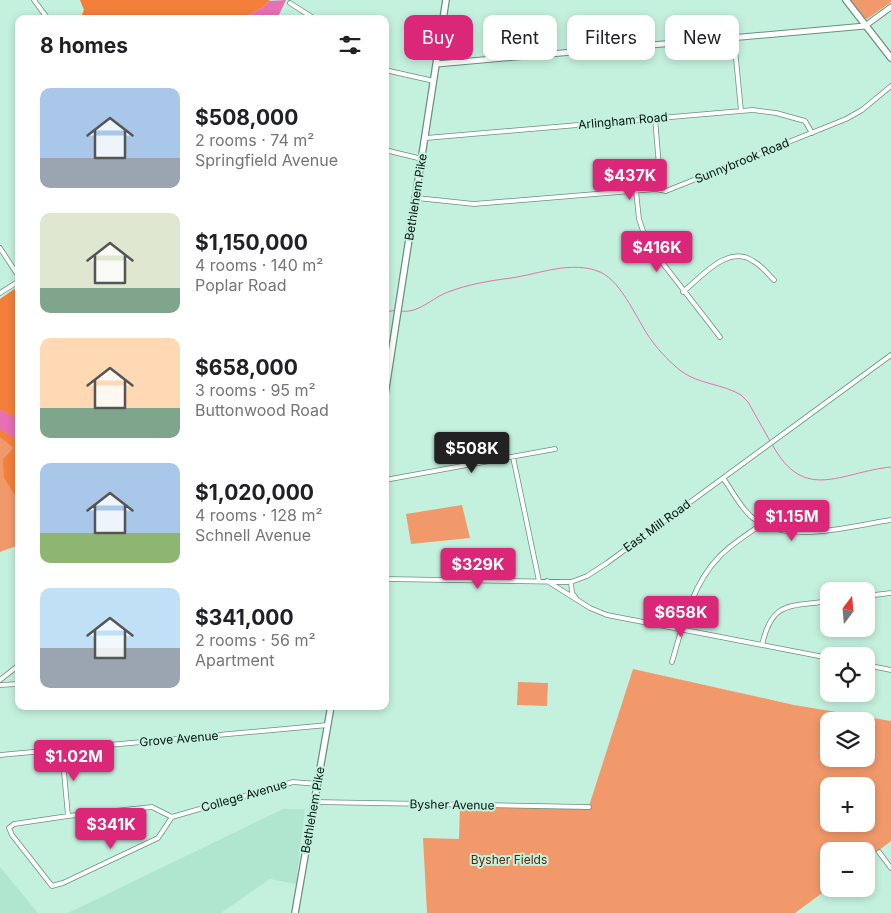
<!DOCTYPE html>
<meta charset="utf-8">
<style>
:root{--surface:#fff;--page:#f6f6f6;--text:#202124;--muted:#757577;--accent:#db2777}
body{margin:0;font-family:Inter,sans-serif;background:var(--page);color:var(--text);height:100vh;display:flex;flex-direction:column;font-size:19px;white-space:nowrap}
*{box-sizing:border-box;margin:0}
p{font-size:16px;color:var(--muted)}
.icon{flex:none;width:28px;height:28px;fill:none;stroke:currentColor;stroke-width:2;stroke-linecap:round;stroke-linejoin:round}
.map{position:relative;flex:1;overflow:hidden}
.panel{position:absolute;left:15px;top:15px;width:374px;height:695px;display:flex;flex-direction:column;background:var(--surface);border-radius:10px;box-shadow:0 2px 8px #0003}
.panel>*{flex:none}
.top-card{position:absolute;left:404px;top:15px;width:411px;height:45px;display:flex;gap:10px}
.needle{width:32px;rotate:16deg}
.buttons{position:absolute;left:820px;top:582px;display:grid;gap:10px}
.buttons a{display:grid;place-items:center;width:55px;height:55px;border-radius:10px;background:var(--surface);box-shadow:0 2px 8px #0003;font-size:25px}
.price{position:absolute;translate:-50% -42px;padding:0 11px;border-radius:5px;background:var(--accent);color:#fff;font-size:16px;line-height:32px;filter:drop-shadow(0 1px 2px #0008)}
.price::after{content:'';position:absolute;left:50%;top:30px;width:15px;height:11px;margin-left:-8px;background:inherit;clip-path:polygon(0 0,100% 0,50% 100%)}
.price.on{background:#222;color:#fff}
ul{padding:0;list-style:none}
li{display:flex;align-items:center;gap:15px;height:125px;padding:0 25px}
li span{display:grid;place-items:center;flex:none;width:140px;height:100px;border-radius:10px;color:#555}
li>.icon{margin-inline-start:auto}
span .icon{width:60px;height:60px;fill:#fffc;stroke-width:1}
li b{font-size:21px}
h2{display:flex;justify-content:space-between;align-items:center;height:60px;padding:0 25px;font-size:21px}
.chip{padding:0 18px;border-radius:10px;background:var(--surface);box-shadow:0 2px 8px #0003;font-size:18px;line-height:45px}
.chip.on{background:var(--accent);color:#fff}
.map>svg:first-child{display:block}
</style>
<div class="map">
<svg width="891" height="913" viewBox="0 0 891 913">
<rect width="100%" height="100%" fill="#c4f1de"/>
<path fill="#b0e6d0" d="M283 809H305L296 884 270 879 221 913H68Z
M0 867 38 913H0Z"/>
<path fill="#f2996b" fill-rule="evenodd" d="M849 0H891V2L867 19 864 18Z
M19 286V545L0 552V299Z
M462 505 470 538 411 544 406 514Z
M633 669 794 705 891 721V841L866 860V851H829V888L795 913H427L423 838 459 839 460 805 589 806ZM829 721H866V759H829ZM829 786H866V824H829Z
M518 682 548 683 547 706 517 705Z"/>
<path fill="#f47f3b" d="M80 0H270L262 8 241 19H80L84 10Z
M19 286V419L0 410V299Z
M0 429 19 441V496L16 497 4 478 3 459 14 448 0 437Z"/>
<path fill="#e670b1" d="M286 0 277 19H241L262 8 269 1Z
M0 410 19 419V441L0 429Z"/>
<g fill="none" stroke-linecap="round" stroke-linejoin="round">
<path stroke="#e670b1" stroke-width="1" d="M401 311C418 314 432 298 448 292 469 284 489 281 511 278 539 274 572 260 600 272 623 282 638 323 652 341 660 352 671 363 681 371 698 384 723 384 741 395L748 402 770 441
M385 312 397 310
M772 444C804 504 840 472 891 467"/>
<defs>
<path id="street" d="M34 0 48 19
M290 3 315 19
M734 38 741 111
M385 70 434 81
M655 118 661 190
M426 138 753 110 776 113 805 121 812 133
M385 150 422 159
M636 191 639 219 647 243 720 337
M417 198 474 204 656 189 666 191 846 119 862 110 891 86
M0 248 19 277
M683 292C701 277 728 244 753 261 761 265 767 273 774 280
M0 293 19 281
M513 457 539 581
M723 478C732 490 741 509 753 518 788 545 850 526 891 520
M385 480 555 449
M385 579 571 582 587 576 607 563 891 355
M547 581 590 608 607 615 829 658
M571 582 572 593 576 598
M866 596 891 593
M762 645C772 600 790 607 829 601
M672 662C682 627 693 583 719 557 731 544 748 534 762 524
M866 665 891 670
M0 680 19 665
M0 685 19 684
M62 750 68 816
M0 755 328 725
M315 802 589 807
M152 807 172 817 158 838 63 883 52 886 12 835 9 828 14 824 68 816Z
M172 817 293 782 318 784
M879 852 891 868"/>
<path id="secondary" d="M437 64 865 26 891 7"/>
<path id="primary" d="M846 0 891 58
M385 394 446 0
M295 913 331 706"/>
</defs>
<use href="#street" stroke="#679180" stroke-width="5.5"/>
<use href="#secondary" stroke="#679180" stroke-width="7"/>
<use href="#primary" stroke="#679180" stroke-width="8"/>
<use href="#street" stroke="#fff" stroke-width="4"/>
<use href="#secondary" stroke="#fff" stroke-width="5"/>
<use href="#primary" stroke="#fff" stroke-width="5.5"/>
</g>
<g text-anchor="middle" stroke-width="4" stroke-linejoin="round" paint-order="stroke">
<g font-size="12" fill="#03130d" stroke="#c4f1de">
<text transform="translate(623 121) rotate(-5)" y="4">Arlingham Road</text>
<text transform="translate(742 161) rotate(-22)" y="4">Sunnybrook Road</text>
<text transform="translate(416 197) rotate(-81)" y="4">Bethlehem Pike</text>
<text transform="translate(657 526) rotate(-36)" y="4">East Mill Road</text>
<text transform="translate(179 739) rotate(-5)" y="4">Grove Avenue</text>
<text transform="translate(244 796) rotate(-16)" y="4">College Avenue</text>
<text transform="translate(452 805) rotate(1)" y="4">Bysher Avenue</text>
<text transform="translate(313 810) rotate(-80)" y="4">Bethlehem Pike</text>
</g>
<g font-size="12" fill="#54270c" stroke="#c4f1de">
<text x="509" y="864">Bysher Fields</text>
</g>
</g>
</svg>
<div class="buttons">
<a><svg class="needle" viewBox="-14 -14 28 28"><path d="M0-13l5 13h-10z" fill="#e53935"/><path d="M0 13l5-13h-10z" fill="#757577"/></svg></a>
<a><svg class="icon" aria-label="locate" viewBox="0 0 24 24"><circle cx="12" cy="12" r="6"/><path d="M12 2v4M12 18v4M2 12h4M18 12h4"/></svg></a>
<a><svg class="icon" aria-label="layers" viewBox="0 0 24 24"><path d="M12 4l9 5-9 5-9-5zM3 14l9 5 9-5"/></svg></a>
<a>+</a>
<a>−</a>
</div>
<b class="price" style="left:630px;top:201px">$437K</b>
<b class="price" style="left:657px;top:273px">$416K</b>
<b class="price on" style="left:472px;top:474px">$508K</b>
<b class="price" style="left:792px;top:542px">$1.15M</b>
<b class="price" style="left:478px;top:590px">$329K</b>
<b class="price" style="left:681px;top:638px">$658K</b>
<b class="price" style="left:74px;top:782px">$1.02M</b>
<b class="price" style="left:111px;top:850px">$341K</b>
<div class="top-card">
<a class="chip on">Buy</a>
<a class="chip">Rent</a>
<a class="chip">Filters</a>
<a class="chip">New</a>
</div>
<section class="panel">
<h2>8 homes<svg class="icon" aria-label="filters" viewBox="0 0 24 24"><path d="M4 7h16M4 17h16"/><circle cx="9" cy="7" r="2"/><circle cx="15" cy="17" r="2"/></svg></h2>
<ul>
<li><span style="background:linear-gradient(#a9c7e8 70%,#9aa5b1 0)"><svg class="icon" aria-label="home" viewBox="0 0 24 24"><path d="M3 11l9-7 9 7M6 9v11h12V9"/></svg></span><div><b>$508,000</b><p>2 rooms · 74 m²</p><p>Springfield Avenue</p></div></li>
<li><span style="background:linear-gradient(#dfe7d0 75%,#7fa58c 0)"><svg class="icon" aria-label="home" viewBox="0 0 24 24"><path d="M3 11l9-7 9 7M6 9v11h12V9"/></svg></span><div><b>$1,150,000</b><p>4 rooms · 140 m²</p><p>Poplar Road</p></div></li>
<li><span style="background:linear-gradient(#ffd9b3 70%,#7fa58c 0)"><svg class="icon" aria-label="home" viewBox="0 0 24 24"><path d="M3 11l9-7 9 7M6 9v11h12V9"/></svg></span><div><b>$658,000</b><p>3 rooms · 95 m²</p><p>Buttonwood Road</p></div></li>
<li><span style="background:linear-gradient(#a9c7e8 70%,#8fb573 0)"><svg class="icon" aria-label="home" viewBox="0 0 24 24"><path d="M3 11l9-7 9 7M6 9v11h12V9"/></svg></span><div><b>$1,020,000</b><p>4 rooms · 128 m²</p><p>Schnell Avenue</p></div></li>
<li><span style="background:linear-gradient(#bfe0f5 60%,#9aa5b1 0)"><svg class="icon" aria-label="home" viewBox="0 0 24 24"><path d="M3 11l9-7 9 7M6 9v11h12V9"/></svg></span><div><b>$341,000</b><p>2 rooms · 56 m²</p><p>Apartment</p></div></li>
</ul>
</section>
</div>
